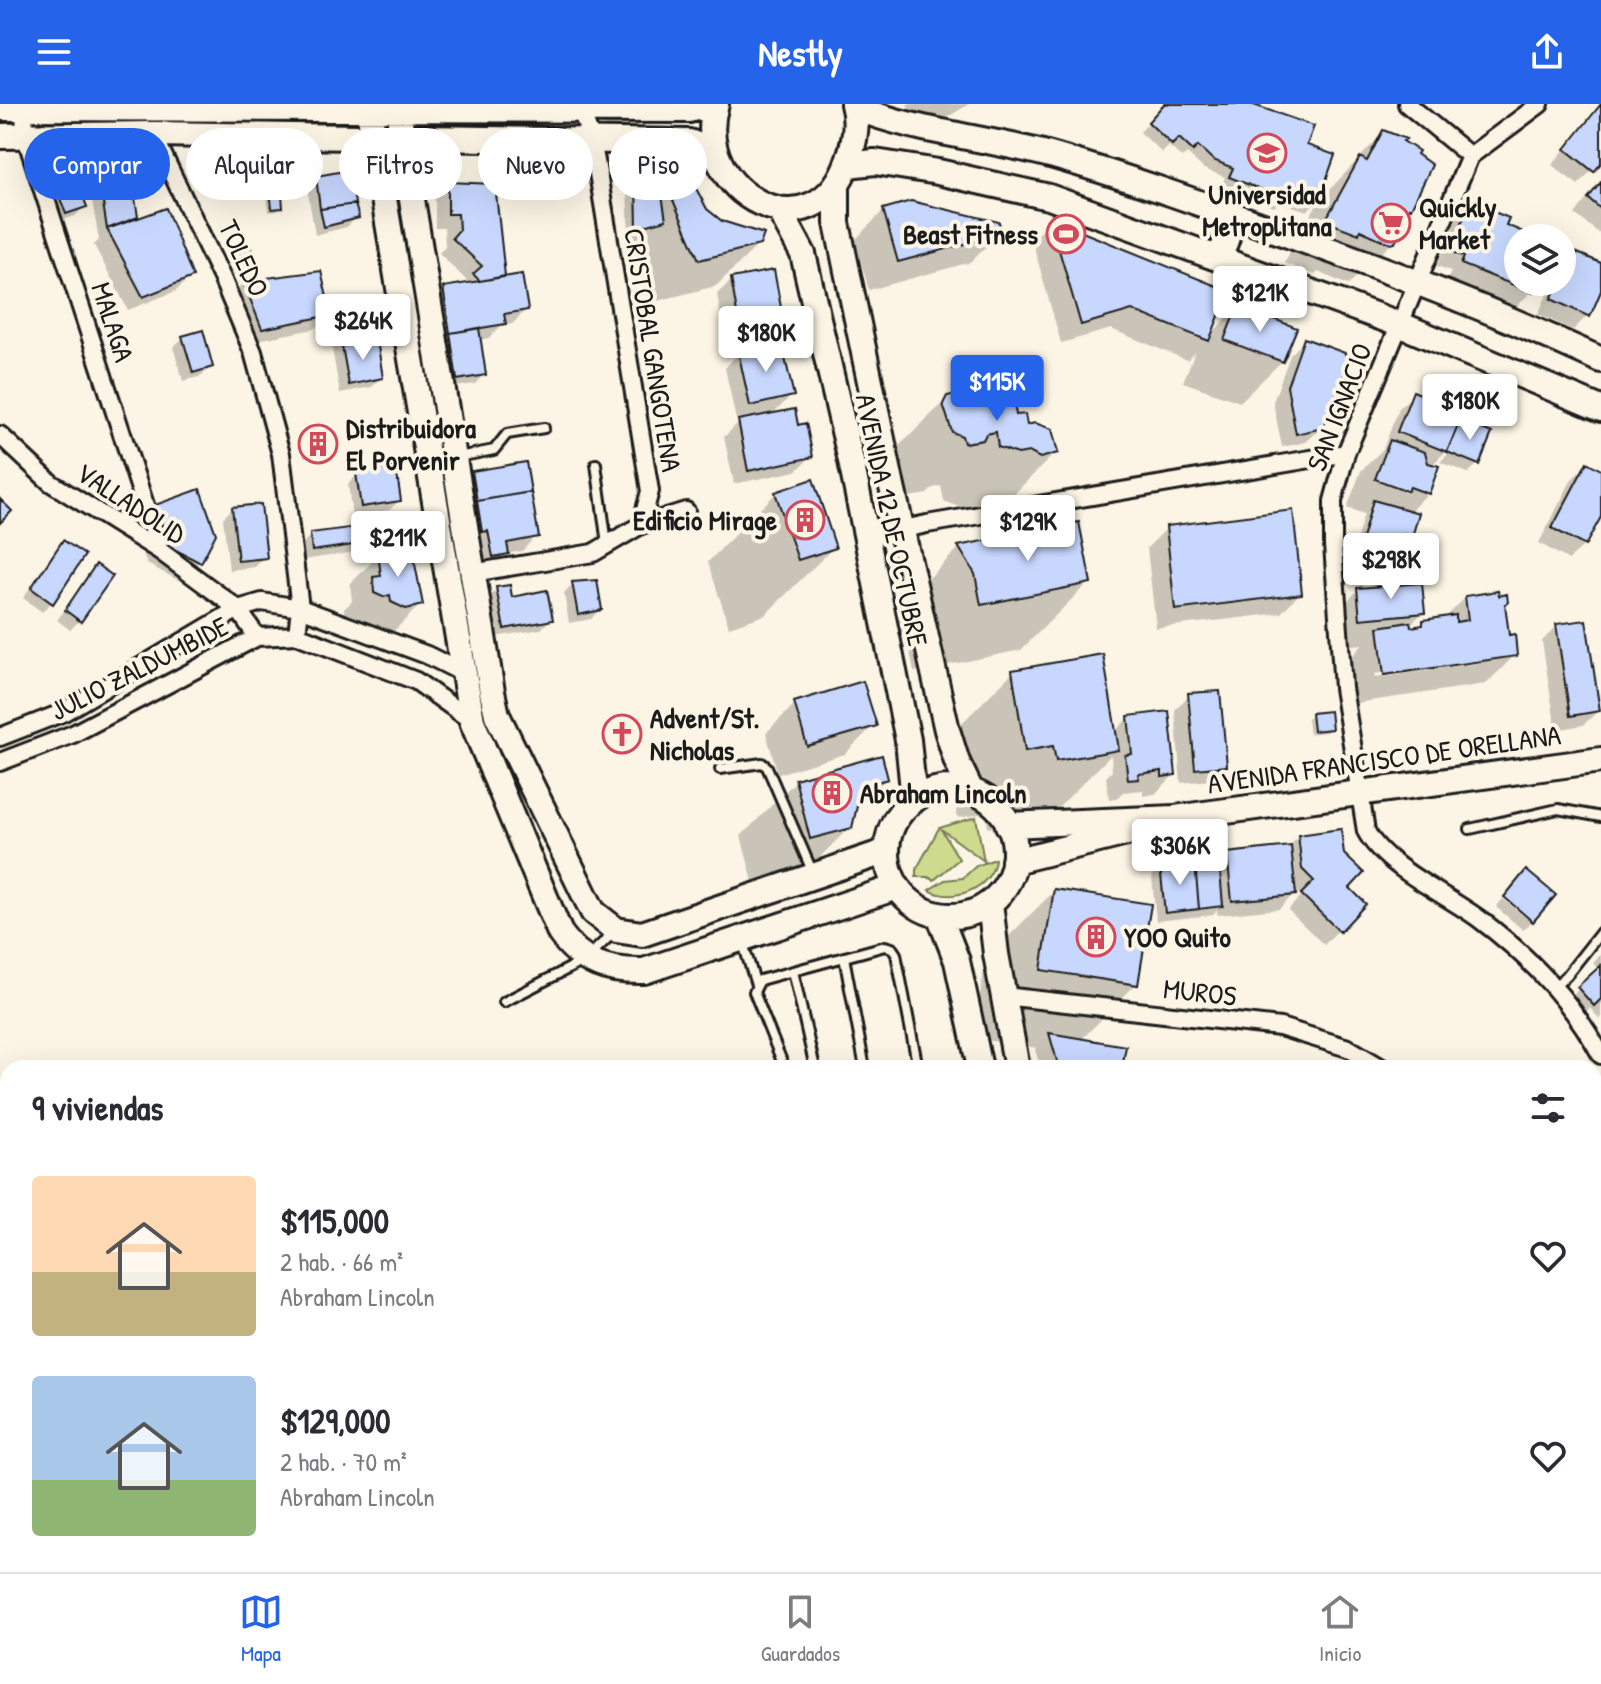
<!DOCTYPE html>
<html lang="es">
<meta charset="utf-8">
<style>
:root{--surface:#fff;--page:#f7f7f7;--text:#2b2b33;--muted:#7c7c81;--line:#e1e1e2;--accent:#2563eb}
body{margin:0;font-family:"Patrick Hand",sans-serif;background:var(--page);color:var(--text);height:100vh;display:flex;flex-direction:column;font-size:30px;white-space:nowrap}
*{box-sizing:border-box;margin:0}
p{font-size:26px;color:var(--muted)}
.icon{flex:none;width:44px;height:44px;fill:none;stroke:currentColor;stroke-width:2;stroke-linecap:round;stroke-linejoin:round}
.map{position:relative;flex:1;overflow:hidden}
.drawer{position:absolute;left:0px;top:956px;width:1602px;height:512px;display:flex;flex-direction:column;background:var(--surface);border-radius:24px 24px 0 0;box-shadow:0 8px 32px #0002}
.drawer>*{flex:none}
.banner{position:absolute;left:24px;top:24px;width:800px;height:72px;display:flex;gap:16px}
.controls{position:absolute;left:1504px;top:120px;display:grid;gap:16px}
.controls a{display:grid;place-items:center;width:72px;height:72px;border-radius:50%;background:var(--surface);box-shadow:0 8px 32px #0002;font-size:40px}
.price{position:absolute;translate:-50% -68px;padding:0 18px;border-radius:8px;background:#fff;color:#222;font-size:26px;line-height:52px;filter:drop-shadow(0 2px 4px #0008)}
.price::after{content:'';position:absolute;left:50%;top:48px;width:24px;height:18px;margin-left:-12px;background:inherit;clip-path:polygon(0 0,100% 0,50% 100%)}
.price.selected{background:var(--accent);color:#fff}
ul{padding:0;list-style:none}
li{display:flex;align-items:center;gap:24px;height:200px;padding:0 32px}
li span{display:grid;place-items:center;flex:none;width:224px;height:160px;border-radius:8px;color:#555}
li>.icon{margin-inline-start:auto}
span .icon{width:96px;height:96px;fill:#fffc;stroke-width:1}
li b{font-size:34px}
h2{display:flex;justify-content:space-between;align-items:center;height:96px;padding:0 32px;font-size:34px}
.chip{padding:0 28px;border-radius:36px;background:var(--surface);box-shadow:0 8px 32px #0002;font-size:28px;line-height:72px}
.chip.selected{background:var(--accent);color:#fff}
header{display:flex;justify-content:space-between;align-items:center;height:104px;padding:0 32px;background:var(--accent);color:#fff;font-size:36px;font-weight:700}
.dock{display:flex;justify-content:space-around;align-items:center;height:112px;border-top:2px solid var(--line);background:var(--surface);font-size:22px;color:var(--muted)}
.dock a{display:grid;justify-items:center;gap:4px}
.dock .selected{color:var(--accent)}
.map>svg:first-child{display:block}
</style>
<header><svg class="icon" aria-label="menu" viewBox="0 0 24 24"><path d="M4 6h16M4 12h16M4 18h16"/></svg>Nestly<svg class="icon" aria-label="share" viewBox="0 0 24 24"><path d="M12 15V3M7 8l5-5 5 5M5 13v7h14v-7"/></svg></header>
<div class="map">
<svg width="1601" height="1468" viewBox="0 0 1601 1468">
<rect width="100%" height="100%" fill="#fcf5e5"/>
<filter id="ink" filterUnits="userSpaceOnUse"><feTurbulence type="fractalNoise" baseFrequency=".0125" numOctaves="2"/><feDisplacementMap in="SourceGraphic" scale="16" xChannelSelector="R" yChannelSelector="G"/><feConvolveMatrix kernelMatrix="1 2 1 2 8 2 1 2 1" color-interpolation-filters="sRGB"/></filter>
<g filter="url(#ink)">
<path fill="#ceda8d" stroke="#757b54" stroke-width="2" d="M976 713 984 757 941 725 959 755 934 776 928 773H916V766L939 724Z
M995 755C993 784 953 800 929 786L945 776 963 774 976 762Z"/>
<path fill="#0003" fill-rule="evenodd" d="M663 0 633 27 616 29 602 20 596 3Z
M907 0H969L928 25 921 23Z
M1166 0H1245L1304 43 1316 98 1307 107 1280 98 1274 103 1221 83 1225 73 1204 65 1187 50 1182 54 1169 42 1162 49 1140 28Z
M1601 0V56L1578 81 1552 61Z
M1383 29 1399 38 1409 104 1394 137 1348 181 1318 168 1315 171 1284 159 1318 98Z
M299 51 307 64 303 68H294V55Z
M209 54 264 72 254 81 222 80V75L204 74 205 58Z
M316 74 357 113 347 123 315 131 307 83Z
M270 77 281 103 277 107 268 108 266 81Z
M1601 77V131L1575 110Z
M637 78 661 98 670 88 705 106 721 119 759 140 716 182 657 197 629 132 627 87Z
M449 80 493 82 503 175 526 206 512 220 501 222 489 234 479 236 484 270 475 280 448 284 429 199 444 185 464 181 468 178 439 149 445 142 444 124H435V95Z
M101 82 136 112 129 119 191 172 176 187 128 206 94 141 99 136 91 91Z
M56 83 85 102 75 112 56 118 47 92Z
M1471 100 1504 122 1533 134H1518V178H1535L1531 188 1516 203 1448 175 1451 167 1437 162 1456 115Z
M884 106 1000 129 971 158 869 186 855 136Z
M1051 117 1226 188 1208 233 1238 203 1282 257 1240 298 1183 278 1195 248 1187 256 1111 225 1061 239 1032 136Z
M227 146 254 174 250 178 320 169 329 213 336 206 363 201 369 239 381 273 372 283 340 289 326 212 314 225 247 238 229 193 242 180H239L224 150Z
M1574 149 1601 162V182L1588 211 1573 226 1538 210 1553 178H1562V161Z
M732 176 782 224 764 243 763 240 727 247 717 190Z
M183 234 211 262 202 272 183 277 173 243Z
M1304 237 1322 323 1306 338 1282 343 1273 298 1290 251Z
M739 249 791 292 772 311 796 324 811 353 796 367 734 380 724 333 743 314 736 316 725 264Z
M1414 290 1457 317 1478 360 1468 369 1440 358 1452 346H1447L1431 362 1428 389 1409 408 1410 432 1401 441 1397 440 1387 453 1378 451 1372 457 1352 451 1364 410 1347 404 1361 367 1383 345 1399 304Z
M948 294 996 303 1015 314 1056 348 1001 403 984 408 973 402 962 404 944 397 941 382 933 384 927 390 909 393 908 386 898 382 892 349Z
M306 335 329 345 324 349 304 353 302 340Z
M1587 361 1601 368V408L1584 441 1569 456 1539 439 1572 375Z
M473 369 536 432 522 447 506 450 492 464 479 466 463 379Z
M357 371 399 397 389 406 352 412 348 380Z
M776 389 834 443 765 511 729 523 708 458Z
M153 404 200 457 180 477 147 460 134 424Z
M232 405 264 453 255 463 229 466 223 414Z
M1167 424 1300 489 1281 509 1156 524 1147 444Z
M311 431 365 438 355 448 303 456 301 441Z
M63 439 52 498 42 508 23 494 54 448Z
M959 444 1089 478 1021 546 914 568 908 539 891 512Z
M379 451 421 500 392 529 376 533 346 518 344 505 352 497 350 480Z
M97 463 80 516 70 526 57 516Z
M573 480 600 505 591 515 569 519 564 489Z
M497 485 511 495 551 515 541 525 495 533 488 495Z
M1358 486 1423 508 1405 526 1417 524 1424 518 1444 515 1466 493 1503 501 1507 533 1515 551 1486 580 1356 599 1350 554 1363 540 1331 543 1329 515ZM1480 555V559L1375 574 1374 570Z
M1557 522 1598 607 1583 621 1556 626 1542 537Z
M1013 568 1114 629 1128 614 1174 671 1155 690 1143 692V686L1123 688 1117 694 1109 695 1106 673 1112 667 1111 651 1048 714 988 724 986 709 958 714 945 636Z
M1189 591 1225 661 1210 676 1181 679 1175 606Z
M795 600 874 621 845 650 778 670 766 629Z
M1312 611 1330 624 1326 628 1309 630 1307 615Z
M886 675 854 707 850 723 795 778 756 789 741 732 796 677Z
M1298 733 1363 800 1324 841 1288 806 1301 792 1293 785 1294 790 1279 805 1218 811 1217 806 1212 811 1156 817 1152 773 1161 763 1217 761 1228 751 1287 745Z
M1054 787 1136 880 1080 937 1120 964H1041L1035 946 1037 944 973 934 986 855Z
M1503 795 1531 818 1523 826 1496 803Z
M1601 850V917L1590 904 1578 915 1564 899 1599 866 1593 859Z
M1594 1135H1601V1198L1594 1205Z
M1594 1452 1601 1458V1468H1522L1530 1460H1594Z"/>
<path fill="#c7d7fd" stroke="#1c1c1c" stroke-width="2" d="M1164 0H1251L1314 22 1307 41 1335 51 1318 99 1289 89 1285 95 1229 73 1233 64 1213 56 1198 42 1193 47 1179 34 1172 41 1148 18Z
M1601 0V59L1594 68 1565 45Z
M1383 26 1406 35 1403 37 1419 47 1417 50 1432 61 1411 105 1409 104 1400 132H1398L1395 139 1391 140 1360 126 1359 130 1325 117 1360 53 1367 57Z
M298 49H309V65L297 64Z
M208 52 231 53V72L208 71Z
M231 53 266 54V72H231Z
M350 66 355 100 320 105 316 72Z
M131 69 138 113 107 125 100 80Z
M76 73 87 103 66 110 55 81Z
M269 75H281L283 104 272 105Z
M691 75 707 105 722 117 764 130 760 141 699 156 669 87Z
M636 76 660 79 666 116 637 124Z
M448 78 495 80 505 172 480 177 473 170 482 162 452 134 459 126 458 110H448Z
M1601 78V105L1588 94Z
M911 97 999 118 1002 130 898 158 883 105Z
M1470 98 1509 114 1506 121 1538 134H1518V178H1536L1533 189 1461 160 1464 153 1450 147Z
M355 100 359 114 324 123 320 105Z
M166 104 193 173 143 193 107 125Z
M1050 115 1229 187 1209 237 1132 206 1081 221Z
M250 140 253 156 235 159 226 144Z
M1573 147 1601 159V187L1590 213 1551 195 1559 178H1562V172Z
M253 156 256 175 243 177 235 159Z
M774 166 785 225 741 233 731 174Z
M321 167 331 211 262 225 243 177Z
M522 170 528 206 504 210 506 220 450 229 443 183Z
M364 199 371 237 342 242 335 204Z
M1238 201 1297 224 1283 258 1224 236Z
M479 224 486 271 457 276 450 229Z
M203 226 213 263 193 269 182 232Z
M1304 234 1345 249 1349 259 1323 324 1296 330 1287 282Z
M377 236 383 274 349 281 342 242Z
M781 237 794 292 750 302 738 247Z
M990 282 995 286 998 301 1014 298 1016 311 1025 310 1027 321 1035 319 1052 325 1058 349 1040 354 1029 348 1018 350 998 343 996 328 986 330 983 336 964 339 962 332 952 328 943 300 947 292Z
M1413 287 1464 307 1447 348 1397 328Z
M795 305 798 321 806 319 813 353 748 367 738 316Z
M1460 316 1492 329 1479 361 1447 348Z
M328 330 331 346 308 350 305 334Z
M1390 336 1425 348 1428 359 1439 362 1429 390 1410 383 1408 387 1375 375Z
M526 358 531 388 477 397 472 367Z
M1587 358 1601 366V413L1585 442 1552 424Z
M396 363 401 397 361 403 356 369Z
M813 375 836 444 798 456 775 388Z
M200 385 216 430 201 459 166 441 152 402Z
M531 388 539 433 507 439 509 450 493 453 488 427 482 428 477 397Z
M0 395 12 407 0 419Z
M1373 396 1419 409 1412 433 1402 430 1398 445 1385 441 1383 448 1360 442Z
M261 400 267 454 238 457 232 403Z
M1293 406 1302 490 1175 506 1166 422Z
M1079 418 1091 479 981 501 975 470 958 442Z
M364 422 367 439 312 447 310 429Z
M63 436 85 451 53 500 31 484Z
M406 443 415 460 423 501 406 505 391 498 390 491 383 493 374 489 373 473 381 472 378 449Z
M96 460 113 472 81 518 65 506Z
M597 476 602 506 578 511 572 478Z
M1422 479 1425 509 1360 515 1357 484Z
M510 481 512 493 547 486 553 516 504 525 496 483Z
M1498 487 1499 492 1507 490 1508 499 1505 500 1509 531 1515 530 1517 552 1384 571 1378 523 1410 518 1411 523 1423 521V516L1456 511V518L1468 516 1465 492Z
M1586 516 1600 607 1570 612 1556 520Z
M1103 550 1119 646 1056 657 1053 642 1025 647 1012 566Z
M863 577 877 622 807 642 794 598Z
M1220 587 1227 662 1195 665 1188 589Z
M1169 607 1176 671 1162 673V667L1138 670 1139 675 1128 676 1125 651 1132 650 1128 612Z
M1330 607 1332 625 1313 627 1311 609Z
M882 651 888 675 873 679 858 698 852 724 810 735 795 675Z
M1341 725 1344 750 1364 769 1350 784 1366 800 1340 828 1301 790 1314 777 1302 765 1298 731Z
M1291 742 1296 791 1232 797 1227 749Z
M1219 755 1223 802 1199 805 1195 758Z
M1195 758 1199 805 1165 809 1160 761Z
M1526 766 1556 791 1533 818 1504 793Z
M1054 785 1151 800 1138 881 1041 866Z
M1601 861V895L1594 902 1577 883Z
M1049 929 1126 942 1122 964H1059Z
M1594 1133H1601V1195H1594Z
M1594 1450 1601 1455V1468H1560L1550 1460H1594Z"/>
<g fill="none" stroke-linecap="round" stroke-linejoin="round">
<defs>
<path id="lane" d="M458 353 494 346 507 330 544 324
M596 360 607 440
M720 665 762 659 767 663 813 769
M1470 725 1558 705 1601 713
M742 836 756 881
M844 853 865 964
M793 867 815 964
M1554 883 1567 871 1601 828
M504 898 585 856 614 828
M789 964 783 960 754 888 760 876 885 842 892 844 896 850 918 964"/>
<path id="street" d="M1407 0 1470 52
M1540 0 1470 52 1346 349 1333 397V441L1343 584 1366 727C1384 762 1445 790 1478 814 1528 851 1571 896 1601 951
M24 3 25 31 160 447
M153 30 222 174 253 248 281 350 300 504 297 531
M0 331 51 379 160 447 238 505 257 533
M641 421 686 407
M867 433 927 420 1346 349
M472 469 593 449 641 421 650 387 596 57 592 37 579 0
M0 633 64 608 238 505 262 498 300 504 427 551 467 571
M0 658 73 630 257 533 297 531 416 577 472 617
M1004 892 1280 923 1348 944 1382 964
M0 1120 8 1128
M1594 1310 1601 1298
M610 1460 622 1468
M1216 1460 1226 1468
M1471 1460 1482 1468
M1499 1468 1501 1460"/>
<path id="secondary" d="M368 0 472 617 560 829C581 859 608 868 644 867L897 783
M398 0 402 34 492 588 497 611 593 808 616 826 642 830 887 747
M716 0C689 89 816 157 849 54 855 37 858 17 853 0
M854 3C914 28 990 34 1054 52 1134 75 1213 104 1291 132 1396 169 1500 209 1601 256
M0 4 689 6 710 0
M0 32 153 30 689 38 715 48
M847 61 875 58 938 68 1049 93 1399 220 1601 305
M837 79V119L892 383 947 626 957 658 971 687
M780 107 803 150 851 357 908 636 914 696
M1220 154 1234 112
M887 748a64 64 0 1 1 128 0a64 64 0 1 1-128 0Z
M1008 721 1175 714 1601 656
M1014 757 1139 726
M990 799 996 850 1017 964
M939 811 957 857 980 964
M1594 1355 1601 1360
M1594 1402 1601 1407"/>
</defs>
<use href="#lane" stroke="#1c1c1c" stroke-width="14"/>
<use href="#street" stroke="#1c1c1c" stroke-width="22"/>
<use href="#secondary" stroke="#1c1c1c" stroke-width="30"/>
<use href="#lane" stroke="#fcf5e5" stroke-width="8"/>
<use href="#street" stroke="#fcf5e5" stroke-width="16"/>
<use href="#secondary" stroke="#fcf5e5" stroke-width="24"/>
</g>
</g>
<defs>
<symbol id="university-ring" viewBox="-11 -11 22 22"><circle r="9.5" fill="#fcf5e5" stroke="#d1495b" stroke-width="1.5"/><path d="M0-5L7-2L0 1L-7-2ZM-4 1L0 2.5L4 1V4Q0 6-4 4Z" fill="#d1495b"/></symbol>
<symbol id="supermarket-ring" viewBox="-11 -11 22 22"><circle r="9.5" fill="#fcf5e5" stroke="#d1495b" stroke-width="1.5"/><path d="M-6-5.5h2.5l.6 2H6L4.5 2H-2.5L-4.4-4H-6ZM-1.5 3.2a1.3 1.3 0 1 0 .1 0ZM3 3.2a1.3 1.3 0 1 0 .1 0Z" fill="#d1495b"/></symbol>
<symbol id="stadium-ring" viewBox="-11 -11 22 22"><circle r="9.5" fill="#fcf5e5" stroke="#d1495b" stroke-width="1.5"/><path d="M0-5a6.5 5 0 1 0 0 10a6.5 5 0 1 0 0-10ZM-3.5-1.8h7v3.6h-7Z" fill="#d1495b"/></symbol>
<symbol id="building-ring" viewBox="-11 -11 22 22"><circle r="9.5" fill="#fcf5e5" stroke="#d1495b" stroke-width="1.5"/><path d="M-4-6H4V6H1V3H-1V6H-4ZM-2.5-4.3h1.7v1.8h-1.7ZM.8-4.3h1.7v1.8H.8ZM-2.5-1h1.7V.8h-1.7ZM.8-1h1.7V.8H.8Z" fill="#d1495b"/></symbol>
<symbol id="church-ring" viewBox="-11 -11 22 22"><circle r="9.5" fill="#fcf5e5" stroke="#d1495b" stroke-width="1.5"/><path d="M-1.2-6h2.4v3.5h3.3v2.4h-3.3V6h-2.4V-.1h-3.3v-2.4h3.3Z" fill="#d1495b"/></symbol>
</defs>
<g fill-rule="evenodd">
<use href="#university-ring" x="1245" y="27" width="44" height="44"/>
<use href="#supermarket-ring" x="1369" y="97" width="44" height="44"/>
<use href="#stadium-ring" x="1044" y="108" width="44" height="44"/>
<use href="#building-ring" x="296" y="318" width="44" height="44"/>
<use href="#building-ring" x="783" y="394" width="44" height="44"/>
<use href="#church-ring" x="600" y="608" width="44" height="44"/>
<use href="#building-ring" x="810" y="667" width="44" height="44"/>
<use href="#building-ring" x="1074" y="811" width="44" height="44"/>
</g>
<g text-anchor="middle" stroke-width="8" stroke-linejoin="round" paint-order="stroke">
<g font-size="28" font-weight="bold" fill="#1c1c1c" stroke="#fcf5e5" text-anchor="start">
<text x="1267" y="100" text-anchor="middle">Universidad<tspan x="1267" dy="32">Metroplitana</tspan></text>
<text x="1419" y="113">Quickly<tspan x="1419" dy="32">Market</tspan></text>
<text x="1038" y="140" text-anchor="end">Beast Fitness</text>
<text x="346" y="334">Distribuidora<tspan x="346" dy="32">El Porvenir</tspan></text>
<text x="777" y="426" text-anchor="end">Edificio Mirage</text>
<text x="650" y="624">Advent/St.<tspan x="650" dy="32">Nicholas</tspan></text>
<text x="860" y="699">Abraham Lincoln</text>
<text x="1124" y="843">YOO Quito</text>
</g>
<g font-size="28" fill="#1c1c1c" stroke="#fcf5e5">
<text transform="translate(244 154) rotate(65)" y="10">TOLEDO</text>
<text transform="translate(113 218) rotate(72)" y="10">MALAGA</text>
<text transform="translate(653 246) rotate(81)" y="10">CRISTOBAL GANGOTENA</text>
<text transform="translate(1339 303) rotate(-69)" y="10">SAN IGNACIO</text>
<text transform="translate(131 399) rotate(33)" y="10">VALLADOLID</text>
<text transform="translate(892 416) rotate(78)" y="10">AVENIDA 12 DE OCTUBRE</text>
<text transform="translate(139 564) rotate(-27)" y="10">JULIO ZALDUMBIDE</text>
<text transform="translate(1384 655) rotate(-8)" y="10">AVENIDA FRANCISCO DE ORELLANA</text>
<text transform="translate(1200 888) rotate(6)" y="10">MUROS</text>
</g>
</g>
</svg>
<div class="controls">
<a><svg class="icon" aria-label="layers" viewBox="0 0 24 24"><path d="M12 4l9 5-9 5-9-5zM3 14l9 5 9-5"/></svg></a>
</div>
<b class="price" style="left:1260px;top:230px">$121K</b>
<b class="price" style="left:363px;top:258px">$264K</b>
<b class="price" style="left:766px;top:270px">$180K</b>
<b class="price selected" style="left:997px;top:319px">$115K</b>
<b class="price" style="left:1470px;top:338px">$180K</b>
<b class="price" style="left:1028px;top:459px">$129K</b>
<b class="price" style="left:398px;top:475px">$211K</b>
<b class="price" style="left:1391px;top:497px">$298K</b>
<b class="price" style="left:1180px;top:783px">$306K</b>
<div class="banner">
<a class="chip selected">Comprar</a>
<a class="chip">Alquilar</a>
<a class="chip">Filtros</a>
<a class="chip">Nuevo</a>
<a class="chip">Piso</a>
</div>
<section class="drawer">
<h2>9 viviendas<svg class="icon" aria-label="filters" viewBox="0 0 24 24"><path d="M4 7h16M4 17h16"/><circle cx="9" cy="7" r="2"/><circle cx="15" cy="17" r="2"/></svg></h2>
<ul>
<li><span style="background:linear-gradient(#ffd9b3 60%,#c2b280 0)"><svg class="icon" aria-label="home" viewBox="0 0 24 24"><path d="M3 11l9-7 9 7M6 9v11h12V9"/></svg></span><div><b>$115,000</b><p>2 hab. · 66 m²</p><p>Abraham Lincoln</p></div><svg class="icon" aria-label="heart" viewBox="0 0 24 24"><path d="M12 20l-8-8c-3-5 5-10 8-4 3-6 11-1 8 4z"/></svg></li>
<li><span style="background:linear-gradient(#a9c7e8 65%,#8fb573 0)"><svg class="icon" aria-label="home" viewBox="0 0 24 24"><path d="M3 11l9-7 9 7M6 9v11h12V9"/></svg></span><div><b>$129,000</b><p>2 hab. · 70 m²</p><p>Abraham Lincoln</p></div><svg class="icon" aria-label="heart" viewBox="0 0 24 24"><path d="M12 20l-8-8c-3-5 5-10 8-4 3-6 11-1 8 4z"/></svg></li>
</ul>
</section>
</div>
<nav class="dock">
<a class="selected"><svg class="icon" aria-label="map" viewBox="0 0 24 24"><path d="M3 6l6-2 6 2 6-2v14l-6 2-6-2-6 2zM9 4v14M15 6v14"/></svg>Mapa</a>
<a><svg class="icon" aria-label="saved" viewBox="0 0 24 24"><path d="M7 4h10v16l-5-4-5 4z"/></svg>Guardados</a>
<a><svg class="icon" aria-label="home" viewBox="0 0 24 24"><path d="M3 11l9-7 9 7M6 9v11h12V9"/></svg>Inicio</a>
</nav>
